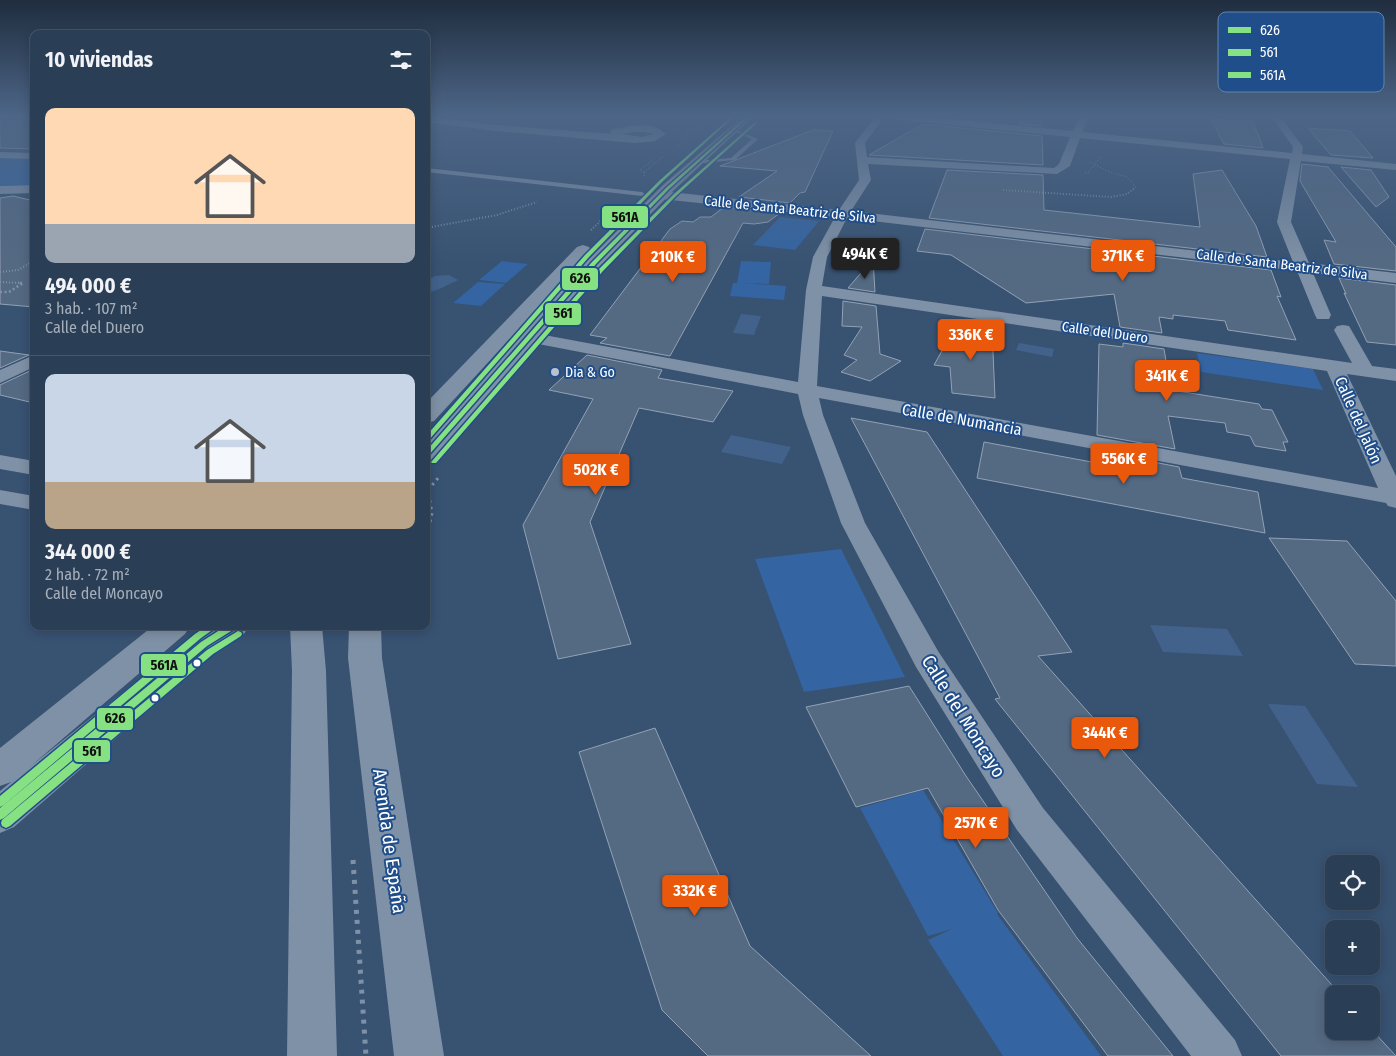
<!DOCTYPE html>
<html lang="es">
<meta charset="utf-8">
<style>
:root{--surface:#2a3e56;--page:#364960;--text:#f1f3f6;--muted:#a5aeb9;--line:#46576c;--accent:#ea580c}
body{margin:0;font-family:"Fira Sans Condensed",sans-serif;background:var(--page);color:var(--text);height:100vh;display:flex;flex-direction:column;font-size:19px;white-space:nowrap}
*{box-sizing:border-box;margin:0}
p{font-size:16px;color:var(--muted)}
.icon{flex:none;width:28px;height:28px;fill:none;stroke:currentColor;stroke-width:2;stroke-linecap:round;stroke-linejoin:round}
.map{position:relative;flex:1;overflow:hidden}
.side{position:absolute;left:30px;top:30px;width:400px;height:600px;display:flex;flex-direction:column;background:var(--surface);border-radius:10px;box-shadow:0 2px 12px #0003,0 0 0 1px var(--line)}
.side>*{flex:none}
.buttons{position:absolute;left:1325px;top:855px;display:grid;gap:10px}
.buttons a{display:grid;place-items:center;width:55px;height:55px;border-radius:10px;background:var(--surface);box-shadow:0 2px 12px #0003,0 0 0 1px var(--line);font-size:25px}
.price{position:absolute;translate:-50% -42px;padding:0 11px;border-radius:5px;background:var(--accent);color:#fff;font-size:16px;line-height:32px;filter:drop-shadow(0 1px 2px #0008)}
.price::after{content:'';position:absolute;left:50%;top:30px;width:15px;height:11px;margin-left:-8px;background:inherit;clip-path:polygon(0 0,100% 0,50% 100%)}
.price.selected{background:#222;color:#fff}
ul{padding:0;list-style:none}
li{display:grid;align-content:center;gap:10px;height:265px;padding:0 15px}
li+li{border-top:1px solid var(--line)}
li span{display:grid;place-items:center;height:155px;border-radius:10px;color:#555}
li>.icon{margin-inline-start:auto}
span .icon{width:90px;height:90px;fill:#fffc;stroke-width:1}
li b{font-size:21px}
h2{display:flex;justify-content:space-between;align-items:center;height:60px;padding:0 15px;font-size:21px}
.map>svg:first-child{display:block}
</style>
<div class="map">
<svg width="1396" height="1056" viewBox="0 0 1396 1056">
<rect width="100%" height="100%" fill="#385272"/>
<path fill="#3464a1" d="M0 158H34V185L0 186Z
M780 217 819 221 795 250 753 245Z
M502 261 528 264 506 283 479 280Z
M741 261 771 262 769 284 743 283 786 286 784 300 730 296 733 283H737Z
M478 282 505 284 481 306 453 303Z
M1197 353 1313 369 1323 390 1201 372Z
M841 549 905 677 804 692 755 559Z
M923 790 998 913 997 914 1101 1056H1003L928 940 952 929 928 936 860 808Z"/>
<path fill="#42628c" d="M449 275 458 280C447 285 438 291 426 293V281L435 276Z
M741 314 761 316 754 335 733 333Z
M1019 343 1054 349 1052 357 1016 350Z
M731 435 791 447 782 464 721 452Z
M1150 625 1227 629 1243 656 1163 652Z
M1268 704 1305 706 1358 787 1317 784Z"/>
<path fill="#546982" stroke="#93a2b5" d="M0 116H34V149L0 148Z
M1025 116H1041L1042 126 1019 124Z
M1211 119 1253 122 1263 148 1224 144Z
M923 124 1042 136 1043 165 869 155Z
M1308 128 1350 131 1373 158 1331 155Z
M813 130 833 131 805 192 800 193 790 203 739 197 777 171 720 166Z
M1302 164 1328 167 1396 247V271L1334 264 1324 240 1336 242 1300 181Z
M1341 167 1371 170 1389 197 1376 207Z
M947 170 1043 175 1044 210 1200 227 1193 174 1222 170 1256 226 1267 257 929 218Z
M13 196 34 201V307L0 304V198Z
M724 207 780 213 768 222 754 224 743 223 670 356 600 343 607 338 590 335 670 229 682 221 693 222 700 217H711Z
M925 229 1271 270 1281 297 1277 296 1296 340 1228 330 1225 321 1173 315V319L1159 317 1162 333 1120 327 1114 294 1026 303 951 255 917 251Z
M873 259 875 292 848 288Z
M1339 278 1396 285V345L1367 342 1344 293 1346 294Z
M843 301 876 306 880 354 901 361 870 381 841 372 857 360 844 355 862 327 842 326Z
M967 325 1002 330 993 352 995 398 952 393 950 367 934 365 948 340 951 341 960 326 966 327Z
M1123 343 1164 349 1171 390 1259 404 1262 409 1272 410 1288 442H1283L1286 451 1255 446 1250 436 1227 432 1225 423 1168 416 1175 449 1097 435 1099 344 1123 347Z
M0 351 29 355 0 368Z
M587 355 662 370 658 378 733 391 713 422 639 408 590 522 631 644 558 659 523 525 593 399 549 390Z
M34 369V403L0 395V385Z
M851 418 927 432 1072 652 1038 656 1340 994H1334V1031H1371V1029L1396 1056H1281L995 699 1000 698Z
M984 442 1097 463V451L1179 467 1182 478 1258 492 1265 533 977 478Z
M1269 538 1347 541 1396 601V666L1355 664Z
M909 686 966 776 1077 938 1173 1056H1108L998 910 928 788 856 807 806 707Z
M655 728 750 946 871 1056H708L662 1010 579 752Z"/>
<g fill="none" stroke-linecap="round" stroke-linejoin="round">
<path stroke="#7f91a6" stroke-width="1" stroke-dasharray="1 2" stroke-linecap="butt" d="M680 140 712 116
M677 147 698 131
M1089 162 1110 172 1127 177 1136 187 1133 189
M644 172 640 170 655 158
M1085 173 1089 172 1101 156
M644 176 645 171 664 156"/>
<path stroke="#7f91a6" stroke-width="2" stroke-dasharray="1 2" stroke-linecap="butt" d="M1003 190 1111 197 1127 194 1135 188
M426 228 497 215 537 202
M591 230 610 212
M0 272 18 270 34 261
M0 282 23 283 21 284"/>
<path stroke="#7f91a6" stroke-width="2.5" stroke-dasharray="2 2.5" stroke-linecap="butt" d="M0 292H9L23 283H17"/>
<path stroke="#7f91a6" stroke-width="3" stroke-dasharray="2.5 4" stroke-linecap="butt" d="M426 541 432 513 428 490 439 477"/>
<path stroke="#7f91a6" stroke-width="5" stroke-dasharray="4 6" stroke-linecap="butt" d="M353 860 366 1056"/>
<path fill="#7f91a6" fill-rule="evenodd" d="M731 128 758 139 735 160 693 164 695 161 731 158 752 139 731 130Z
M426 168 642 192 645 194 642 196 426 172Z"/>
<path fill="#7f91a6" fill-rule="evenodd" d="M426 116 496 125 612 134 610 132 612 130C628 126 653 121 666 134L655 141 635 143 496 131 426 122ZM633 132H645L654 134 641 137 623 134Z
M876 116H885L865 143 867 157 1054 168 1059 164 1070 137 893 119 889 116H922L1073 131 1081 116H1090L1082 132 1292 153 1293 147 1271 116H1280L1303 147 1302 154 1396 164V170L1301 161 1291 222 1309 263 1396 273V283L1313 273 1331 315 1329 319H1317L1315 315 1297 271 847 218 827 257 822 286 1352 363 1334 330 1337 326 1343 325 1349 326 1372 366 1396 369V381L1347 374 1396 476V508L1388 506 1386 503 819 398 823 415 865 523 938 651 1043 808 1235 1040 1242 1056H1191L1017 830 916 667 841 523 803 415 798 394 528 342 522 341 519 337 522 333 528 332 798 382 806 290 813 257 835 217 661 199 655 195 661 191 839 210 859 180 855 143ZM1080 138 1290 159 1277 222 1293 262 851 211 871 180 868 164 1057 174 1070 166ZM822 296 1327 371 1378 488 817 386Z
M0 152 34 153V159L0 158Z
M34 185V193L0 194V186Z
M34 355V367L0 383V370Z
M0 455 34 461V475L0 469Z
M0 490 34 496V510L0 504Z"/>
<path fill="#7f91a6" fill-rule="evenodd" d="M743 116H754L673 191 600 266 435 460 426 462V440L588 260 663 185Z
M583 245 589 247 591 250 589 253 434 421 426 423V403L577 247Z
M153 626H190L185 634 31 766 193 636 208 626H249L244 634 215 652 14 827 0 833V791L11 782 0 786V748Z
M290 626H322L326 671 337 1056H287L292 671Z
M349 626H381L382 658 444 1056H394L348 658Z"/>
<defs>
<path id="bus-1" d="M747 116H750L669 189 596 264 428 456 426 457V451L592 262 667 187Z
M226 626H237L236 628 207 646 4 818 0 820V808L201 642Z"/>
<path id="bus-2" d="M755 122 757 123 676 196 603 271 436 463H432L431 462 432 461 599 269 674 194Z
M238 631 241 632 242 634 241 636 213 654 10 826 6 828 2 826 1 823 2 820 207 650Z"/>
<path id="bus-3" d="M732 116H735L662 182 589 257 428 441 426 442V436L585 255 660 180Z
M207 626H218L201 638 4 805 0 807V796L195 634Z"/>
</defs>
<use href="#bus-1" stroke="#204e8a" stroke-width="3"/>
<use href="#bus-2" stroke="#204e8a" stroke-width="3"/>
<use href="#bus-3" stroke="#204e8a" stroke-width="3"/>
<use href="#bus-1" fill="#86e183" fill-rule="evenodd"/>
<use href="#bus-2" fill="#86e183" fill-rule="evenodd"/>
<use href="#bus-3" fill="#86e183" fill-rule="evenodd"/>
</g>
<linearGradient id="sky" x2="0" y2="1"><stop stop-color="#1f2d3f"/><stop offset="0.44" stop-color="#4d6687"/><stop offset="1" stop-color="#4d6687" stop-opacity="0"/></linearGradient>
<rect width="1396" height="264" fill="url(#sky)"/>
<circle fill="#b9c2ce" stroke="#204e8a" stroke-width="2" cx="555" cy="372" r="5"/>
<g fill="#fff" stroke="#204e8a" stroke-width="2">
<circle cx="197" cy="663" r="4.5"/>
<circle cx="155" cy="698" r="4.5"/>
</g>
<g text-anchor="middle" stroke-width="4" stroke-linejoin="round" paint-order="stroke">
<g font-size="14" fill="#fff" stroke="#204e8a">
<text transform="translate(790 209) rotate(6)" y="5">Calle de Santa Beatriz de Silva</text>
<text transform="translate(1282 264) rotate(7)" y="5">Calle de Santa Beatriz de Silva</text>
<text transform="translate(1105 332) rotate(8)" y="5">Calle del Duero</text>
</g>
<g font-size="14" fill="#fff" stroke="#204e8a" text-anchor="start">
<text x="565" y="377">Dia &amp; Go</text>
</g>
<g font-size="16" fill="#fff" stroke="#204e8a">
<text transform="translate(962 419) rotate(10)" y="6">Calle de Numancia</text>
<text transform="translate(1359 420) rotate(66)" y="6">Calle del Jalón</text>
</g>
<g font-size="19" fill="#fff" stroke="#204e8a">
<text transform="translate(964 716) rotate(58)" y="7">Calle del Moncayo</text>
<text transform="translate(390 841) rotate(82)" y="7">Avenida de España</text>
</g>
</g>
<rect x="1218" y="12" width="166" height="80" rx="8" fill="#204e8a" stroke="#6383ad" stroke-width="1"/>
<rect x="1228" y="27" width="23" height="6" fill="#86e183"/>
<rect x="1228" y="49" width="23" height="7" fill="#86e183"/>
<rect x="1228" y="72" width="23" height="6" fill="#86e183"/>
<g font-size="14" fill="#fff">
<text x="1260" y="35">626</text>
<text x="1260" y="57">561</text>
<text x="1260" y="80">561A</text>
</g>
<g stroke="#204e8a" stroke-width="2">
<rect x="601" y="205" width="48" height="24" rx="5" fill="#86e183"/>
<rect x="561" y="267" width="38" height="24" rx="5" fill="#86e183"/>
<rect x="544" y="302" width="38" height="24" rx="5" fill="#86e183"/>
<rect x="140" y="653" width="47" height="24" rx="5" fill="#86e183"/>
<rect x="96" y="707" width="38" height="24" rx="5" fill="#86e183"/>
<rect x="73" y="739" width="38" height="24" rx="5" fill="#86e183"/>
</g>
<g font-size="14" text-anchor="middle" font-weight="bold" fill="#111">
<text x="625" y="222">561A</text>
<text x="580" y="283">626</text>
<text x="563" y="318">561</text>
<text x="164" y="670">561A</text>
<text x="115" y="723">626</text>
<text x="92" y="756">561</text>
</g>
</svg>
<div class="buttons">
<a><svg class="icon" aria-label="locate" viewBox="0 0 24 24"><circle cx="12" cy="12" r="6"/><path d="M12 2v4M12 18v4M2 12h4M18 12h4"/></svg></a>
<a>+</a>
<a>−</a>
</div>
<b class="price selected" style="left:865px;top:280px">494K €</b>
<b class="price" style="left:1123px;top:282px">371K €</b>
<b class="price" style="left:673px;top:283px">210K €</b>
<b class="price" style="left:971px;top:361px">336K €</b>
<b class="price" style="left:1167px;top:402px">341K €</b>
<b class="price" style="left:1124px;top:485px">556K €</b>
<b class="price" style="left:596px;top:496px">502K €</b>
<b class="price" style="left:1105px;top:759px">344K €</b>
<b class="price" style="left:976px;top:849px">257K €</b>
<b class="price" style="left:695px;top:917px">332K €</b>
<section class="side">
<h2>10 viviendas<svg class="icon" aria-label="filters" viewBox="0 0 24 24"><path d="M4 7h16M4 17h16"/><circle cx="9" cy="7" r="2"/><circle cx="15" cy="17" r="2"/></svg></h2>
<ul>
<li><span style="background:linear-gradient(#ffd9b3 75%,#9aa5b1 0)"><svg class="icon" aria-label="home" viewBox="0 0 24 24"><path d="M3 11l9-7 9 7M6 9v11h12V9"/></svg></span><div><b>494 000 €</b><p>3 hab. · 107 m²</p><p>Calle del Duero</p></div></li>
<li><span style="background:linear-gradient(#c9d6e8 70%,#b9a48a 0)"><svg class="icon" aria-label="home" viewBox="0 0 24 24"><path d="M3 11l9-7 9 7M6 9v11h12V9"/></svg></span><div><b>344 000 €</b><p>2 hab. · 72 m²</p><p>Calle del Moncayo</p></div></li>
</ul>
</section>
</div>
